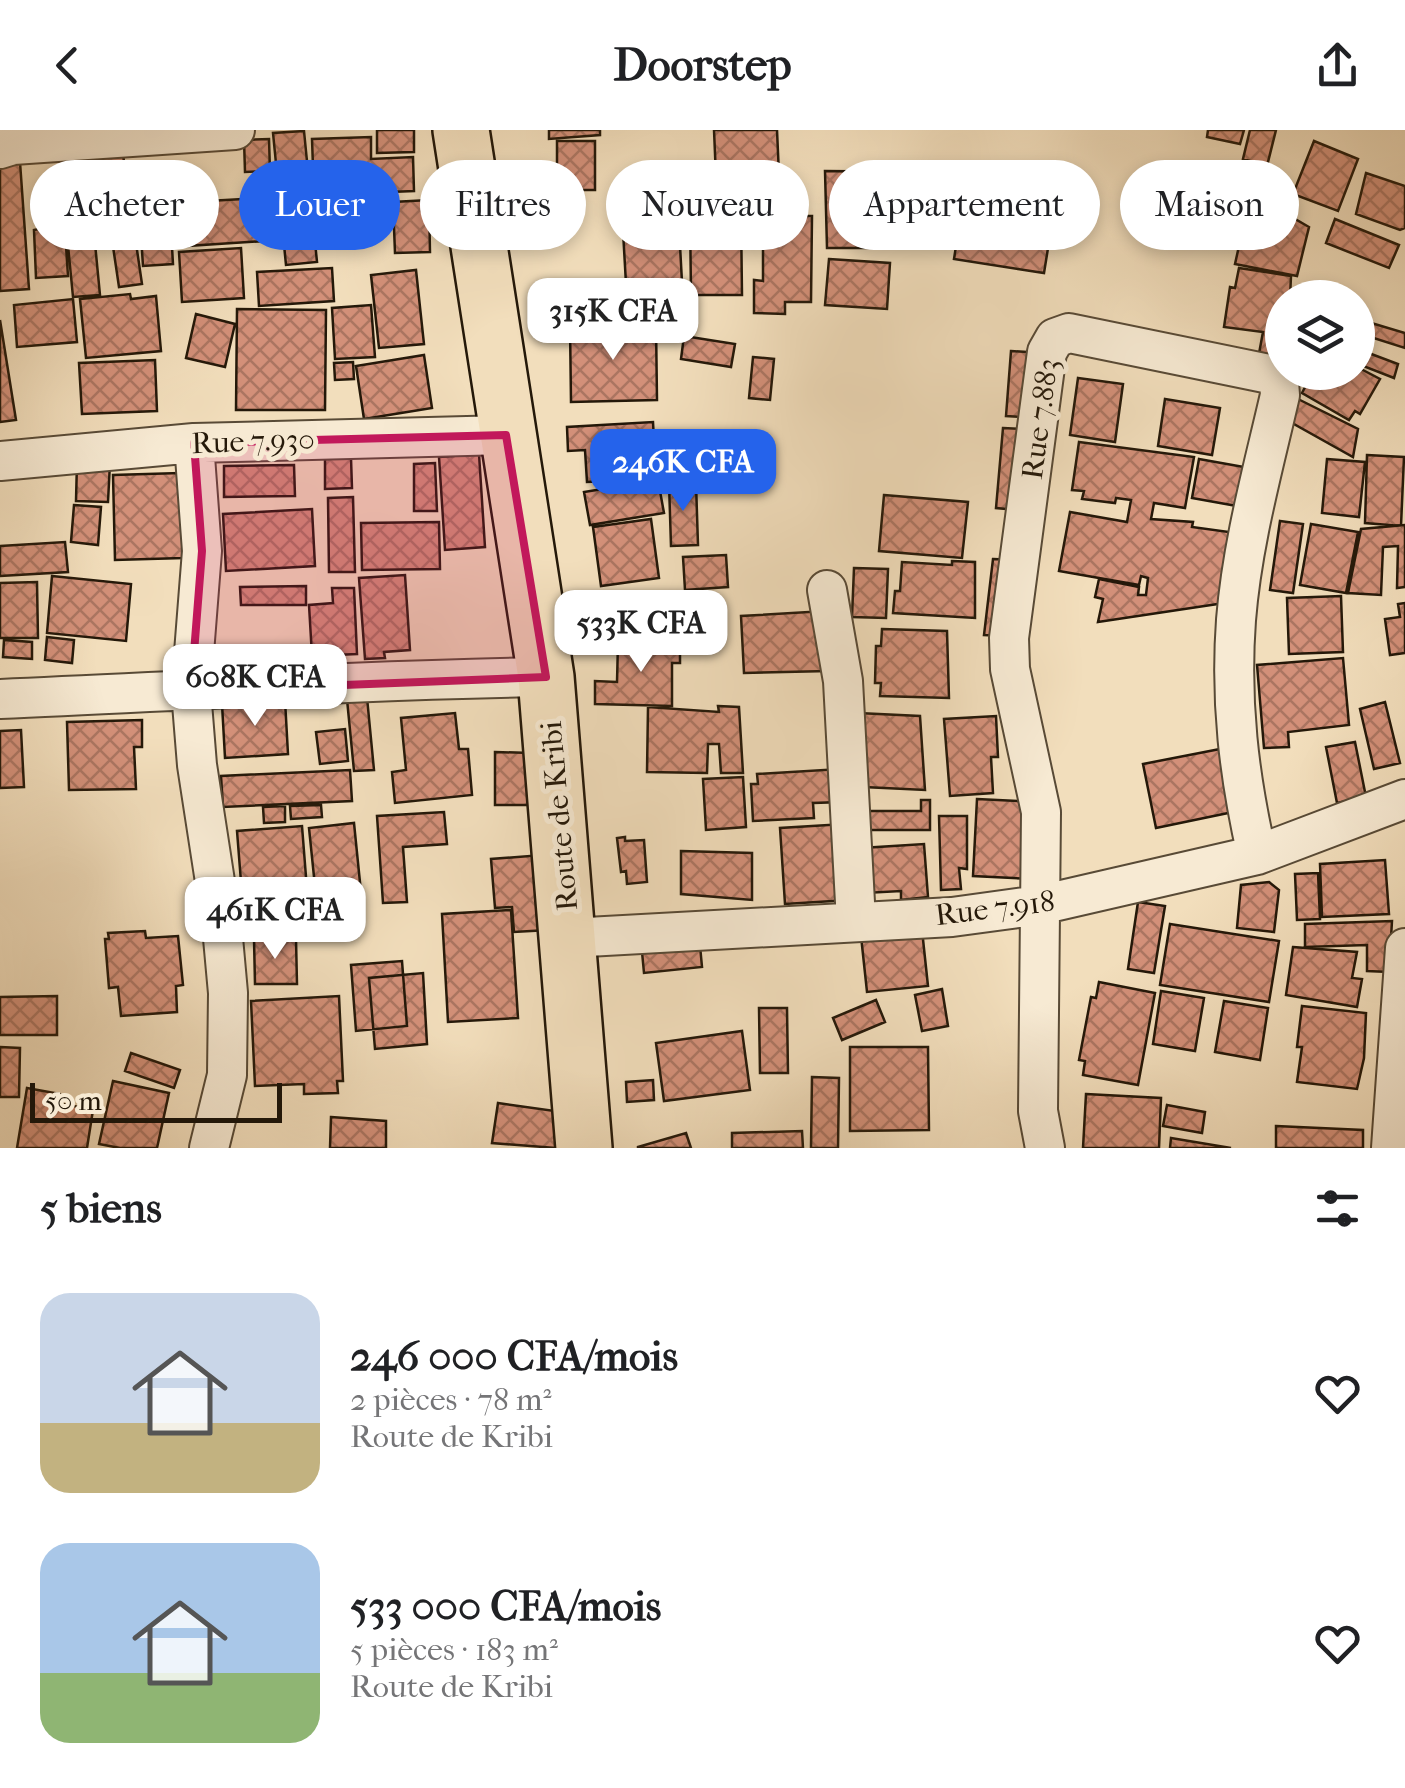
<!DOCTYPE html>
<html lang="fr">
<meta charset="utf-8">
<style>
:root{--surface:#fff;--page:#f2f2f2;--text:#202124;--muted:#757577;--accent:#2563eb}
body{margin:0;font-family:"IM FELL French Canon",serif;background:var(--page);color:var(--text);height:100vh;display:flex;flex-direction:column;font-size:38px;white-space:nowrap}
*{box-sizing:border-box;margin:0}
p{font-size:32px;color:var(--muted)}
.icon{flex:none;width:55px;height:55px;fill:none;stroke:currentColor;stroke-width:2;stroke-linecap:round;stroke-linejoin:round}
.map{position:relative;height:1018px;overflow:hidden}
.side{display:flex;flex-direction:column;background:var(--surface);flex:1}
.side>*{flex:none}
.guide{position:absolute;left:30px;top:30px;width:1345px;height:90px;display:flex;gap:20px}
.controls{position:absolute;left:1265px;top:150px;display:grid;gap:20px}
.controls a{display:grid;place-items:center;width:110px;height:110px;border-radius:50%;background:var(--surface);box-shadow:0 5px 15px #0003;font-size:50px}
.scale{position:absolute;left:30px;bottom:25px;width:252px;box-sizing:border-box;padding-left:10px;border:5px solid #241809;border-top:0;font-size:28px;line-height:35px;white-space:nowrap;color:#241809;-webkit-text-stroke:8px #f7ead3;paint-order:stroke}
.price{position:absolute;translate:-50% -85px;padding:0 22px;border-radius:20px;background:#fff;color:#222;font-size:32px;line-height:65px;filter:drop-shadow(0 2px 5px #0008)}
.price::after{content:'';position:absolute;left:50%;top:60px;width:30px;height:22px;margin-left:-15px;background:inherit;clip-path:polygon(0 0,100% 0,50% 100%)}
.price.current{background:var(--accent);color:#fff}
ul{padding:0;list-style:none}
li{display:flex;align-items:center;gap:30px;height:250px;padding:0 40px}
li span{display:grid;place-items:center;flex:none;width:280px;height:200px;border-radius:30px;color:#555}
li>.icon{margin-inline-start:auto}
span .icon{width:120px;height:120px;fill:#fffc;stroke-width:1}
li b{font-size:42px}
h2{display:flex;justify-content:space-between;align-items:center;height:120px;padding:0 40px;font-size:42px}
.chip{padding:0 35px;border-radius:45px;background:var(--surface);box-shadow:0 5px 15px #0003;font-size:35px;line-height:90px}
.chip.current{background:var(--accent);color:#fff}
header{display:flex;justify-content:space-between;align-items:center;height:130px;padding:0 40px;background:var(--surface);font-size:45px;font-weight:700}
.map>svg:first-child{display:block}
</style>
<header><svg class="icon" aria-label="back" viewBox="0 0 24 24"><path d="M15 5l-7 7 7 7"/></svg>Doorstep<svg class="icon" aria-label="share" viewBox="0 0 24 24"><path d="M12 15V3M7 8l5-5 5 5M5 13v7h14v-7"/></svg></header>
<div class="map">
<svg width="1405" height="1018" viewBox="0 0 1405 1018">
<defs>
<pattern id="building-cross-hatch" width="8" height="8" patternUnits="userSpaceOnUse" patternTransform="scale(2.5)"><rect width="8" height="8" fill="#d39079"/><path d="M0 0l8 8M0 8l8-8" fill="none" stroke="#ab7561"/></pattern>
</defs>
<rect width="100%" height="100%" fill="#f2debc"/>
<filter id="stains"><feTurbulence type="fractalNoise" baseFrequency=".002" numOctaves="4"/><feColorMatrix values="0 0 0 0 .2 0 0 0 0 .09 0 0 0 0 .02 0 0 0 .5 -.17"/></filter>
<radialGradient id="worn" r=".72"><stop offset=".6" stop-color="#630" stop-opacity="0"/><stop offset="1" stop-color="#630" stop-opacity=".3"/></radialGradient>
<path fill="url(#building-cross-hatch)" stroke="#241809" stroke-width="2.5" d="M377 0H414V22L377 23Z
M549 0H600V5L549 9Z
M714 0H777L779 45 716 47Z
M1208 0H1244L1240 14 1207 7Z
M1250 0H1276L1267 36 1243 29Z
M304 1 317 132 286 135 273 3Z
M371 7V29L413 27 414 61 314 65 312 9Z
M269 9 270 41 245 42 244 10Z
M557 11H595V60H557Z
M1314 11 1358 29 1338 81 1293 64Z
M122 18 142 154 119 157 99 22Z
M20 32 29 159 0 161V34Z
M88 41 100 165 73 167 61 43Z
M825 41 925 42 924 118H827Z
M1366 43 1405 56V98L1400 100 1356 84Z
M62 55 68 146 36 148 34 100 39 99 37 57Z
M964 66 1054 81 1044 143 954 129Z
M278 67 280 110 172 117 173 134 143 136 139 75Z
M429 70 430 122 395 123 393 72Z
M678 79 682 152 626 154 622 83Z
M1247 80 1295 89 1309 97 1297 146 1235 134Z
M690 84H741L742 165H691Z
M763 86H812L811 172H785V184L754 183V150L763 151Z
M1335 89 1399 115 1389 138 1326 113Z
M241 118 244 168 182 172 179 122Z
M829 129 890 133 887 179 825 175Z
M332 138 334 171 259 176 257 142Z
M1239 138 1291 146 1290 168H1282L1280 233 1258 229 1263 202 1224 197 1230 157 1235 158Z
M416 140 424 214 379 218 371 145Z
M130 164 131 169 156 166 161 221 86 228 80 169Z
M73 169 77 212 17 217 14 175Z
M371 175 375 227 335 229 332 178Z
M237 179 326 180 325 280H236Z
M196 184 235 194 225 237 186 228Z
M1358 189 1405 203V218L1358 203Z
M0 190 16 290 0 292Z
M656 194 657 270 571 272 570 195Z
M684 206 735 214 731 237 681 229Z
M1358 219 1398 234 1394 248 1358 234Z
M1011 221 1042 223 1037 288 1006 286Z
M424 225 432 278 364 289 356 236Z
M753 227 774 229 770 270 749 268Z
M155 230 157 281 82 284 79 233Z
M353 232 354 249 335 250 334 233Z
M1361 239 1380 249 1360 284 1355 281 1349 290 1302 263 1313 242 1358 243Z
M1078 248 1123 254 1115 312 1070 305Z
M1296 268 1358 299 1353 327 1285 289Z
M1165 269 1220 278 1212 325 1158 316Z
M653 292 656 349 587 352 585 320 568 321 567 297Z
M1003 298 1026 299 1019 380 996 378Z
M1079 312 1194 327 1185 378 1154 373 1151 389 1193 392 1192 397 1229 402 1222 456 1231 472 1098 492 1103 469 1095 467 1099 449 1139 457 1138 465H1146L1148 448 1141 446 1139 455 1059 441 1070 382 1127 392 1131 370 1116 368 1115 373 1082 369 1084 361 1072 360Z
M479 324 485 417 445 420 439 327Z
M1367 325 1404 327 1401 396 1365 393Z
M351 328 352 358 325 359V329Z
M1199 329 1255 339 1248 378 1192 368Z
M1327 329 1365 332 1359 387 1322 383Z
M77 332 110 333 108 372 76 371Z
M435 333 437 381H414V334Z
M294 335 295 366 224 367V336Z
M180 343 183 428 115 430 113 345Z
M658 350 664 383 590 395 584 362Z
M669 353H696L698 415 671 416Z
M884 365 968 372 962 428 879 421Z
M353 367 355 442H329L328 368Z
M74 375 101 377 98 415 71 412Z
M312 379 315 436 226 441 223 384Z
M651 389 659 448 601 456 593 397Z
M1280 391 1303 394 1293 463 1270 460Z
M439 392 440 439 362 440 361 393Z
M1311 394 1358 402 1346 463 1300 455Z
M1405 395V457L1397 458 1398 416 1383 417 1381 465 1348 463 1361 399Z
M65 412 68 442 0 446V416Z
M726 425 728 457 685 460 683 427Z
M993 429 1017 430 1005 506 984 505Z
M952 431 975 432V488L893 483 895 461H900L902 432 952 435Z
M854 438 888 439 886 488 852 487Z
M405 445 410 520 384 522 385 528 365 529 359 448Z
M52 446 131 454 126 511 47 503Z
M37 452 38 508H0V453Z
M306 456V475H241L240 457Z
M332 458H354L357 524 312 526 309 475 333 473Z
M1341 466 1343 522 1289 524 1287 468Z
M599 467 608 514 580 518 572 473Z
M1405 473V523L1390 525 1385 489 1400 487 1398 474Z
M825 481 828 541 744 543 741 486Z
M882 499 947 501 949 568 880 566 881 553H875L876 516H881Z
M47 507 74 510 72 533 45 530Z
M4 510 32 512V529L3 527Z
M618 512 680 513V533H672V576L595 574V551L617 552Z
M1343 528 1349 595 1288 602 1289 617 1264 618 1257 535Z
M366 557 374 640 354 641 346 559Z
M285 570 288 624 225 628 222 574Z
M1385 572 1400 633 1374 639 1360 579Z
M718 576 739 577 743 643H721L719 614H708L707 643 647 642 648 577 719 582Z
M455 583 459 619H468L472 665 395 673 392 642 406 640 401 588Z
M858 583 920 586 925 660 864 657Z
M996 586 998 627H991L993 663 950 666 944 589Z
M142 590V617H134L136 659 69 660 67 592Z
M345 599 348 631 320 634 316 602Z
M21 600 24 657 0 658V601Z
M1355 612 1366 667 1337 673 1326 617Z
M1220 619 1233 682 1156 698 1143 634Z
M495 622 530 623V675H495Z
M840 639 842 672 813 673 814 688 753 691 751 654H758L757 644Z
M350 640 352 671 223 677 221 646Z
M743 647 746 697 706 700 703 649Z
M977 669 1035 672 1031 749 973 746Z
M921 670H930V700H860L859 681H921Z
M321 675 322 687 291 689 290 676Z
M285 676V692L264 693 263 677Z
M444 682 447 714 403 717 407 772 383 773 377 686Z
M939 686H967V739L959 738 961 759 941 760Z
M354 693 363 782 318 786 309 698Z
M844 694 849 770 785 774 780 698Z
M302 696 309 785 244 790 237 701Z
M625 707V711L644 710 647 752 627 754 626 741 621 742 617 708Z
M924 714 928 767 901 770V761L865 763 862 718Z
M681 721 752 723V770L681 764Z
M542 725 548 800 514 802 512 777 495 778 491 729Z
M1385 730 1389 784 1322 787 1320 734Z
M1318 743 1320 789 1297 790 1295 744Z
M1269 752 1279 760 1274 802 1237 798 1241 755Z
M1138 772 1165 776 1154 843 1128 839Z
M511 780 518 888 448 892 442 784Z
M1392 791 1389 842 1367 841V815L1305 817V794Z
M1170 794 1279 811 1269 872 1160 855Z
M922 800 928 856 867 862 861 806Z
M145 801 146 808 178 806 183 855 176 856 177 882 121 886 118 857 109 858 105 809H109L108 803Z
M699 805 702 837 644 843 641 811Z
M254 809H296L297 854H255Z
M1293 817 1357 822 1352 848 1362 849 1357 877 1286 865Z
M402 831 407 896 356 901 351 835Z
M423 843 427 914 375 919 369 848Z
M1099 852 1155 863 1138 955 1083 945 1085 931 1079 930 1091 867 1096 868Z
M942 859 948 896 922 901 915 865Z
M1161 861 1204 868 1195 921 1153 914Z
M57 866V905H0V867Z
M339 866 343 951H337L338 963 304 964V954L255 956 251 871Z
M876 870 885 892 842 910 833 888Z
M1224 871 1268 878 1260 930 1215 922Z
M1302 876 1366 883 1364 928 1357 959 1297 952 1302 917H1297Z
M759 878H787L788 943H760Z
M742 901 750 960 664 971 656 913Z
M0 917 20 918 19 967H0Z
M850 917H928L929 1000 850 1001Z
M131 923 180 940 174 958 125 941Z
M812 947 839 948 838 1018H811Z
M653 950 654 970 627 972 626 952Z
M113 951 169 963 157 1018H120L99 1014Z
M27 958 60 964 59 973 93 980 87 1018H17Z
M1086 964 1161 968 1159 1018H1083Z
M498 973 562 982 556 1018 492 1013Z
M1167 975 1205 982 1202 1003 1163 996Z
M331 987 386 991V1018H330Z
M1276 996 1363 1000V1018H1276Z
M802 1001 803 1018H732V1003Z
M686 1003 691 1018H638V1017Z
M1171 1008 1231 1018H1170Z"/>
<g fill="none" stroke-linecap="round" stroke-linejoin="round">
<defs>
<path id="street" d="M0 19 13 15 235 0
M194 313 202 421 191 561 197 635 222 797 228 863 227 945 209 1018
M0 331 194 313 506 305
M827 460 843 551 856 791
M0 569C182 561 364 550 546 547
M569 808 952 787 1040 775 1257 725 1405 669
M1045 1018 1038 981 1041 682 1010 539 1009 508 1047 222 1055 208 1069 203 1269 244 1279 252 1280 265C1263 339 1242 414 1236 490 1230 572 1239 646 1257 725
M1391 1018 1405 818"/>
<path id="primary" d="M461 0 546 547 584 1018"/>
</defs>
<use href="#street" stroke="#584a36" stroke-width="42"/>
<use href="#primary" stroke="#241809" stroke-width="60"/>
<use href="#street" stroke="#f7ead3" stroke-width="38"/>
<use href="#primary" stroke="#f2debc" stroke-width="55"/>
</g>
<path fill="#c2185b" fill-opacity="0.2" stroke="#c2185b" stroke-width="8" stroke-linejoin="round" d="M506 305 546 547 191 561 202 421 194 313Z"/>
<g text-anchor="middle" stroke-width="10" stroke-linejoin="round" paint-order="stroke">
<g font-size="30" fill="#241809" stroke="#f7ead3">
<text transform="translate(1040 289) rotate(-82)" y="10">Rue 7.883</text>
<text transform="translate(253 311) rotate(-2)" y="10">Rue 7.930</text>
<text transform="translate(559 686) rotate(-95)" y="10">Route de Kribi</text>
<text transform="translate(995 778) rotate(-7)" y="10">Rue 7.918</text>
</g>
</g>
<rect width="100%" height="100%" filter="url(#stains)"/>
<rect width="100%" height="100%" fill="url(#worn)"/>
</svg>
<div class="controls">
<a><svg class="icon" aria-label="layers" viewBox="0 0 24 24"><path d="M12 4l9 5-9 5-9-5zM3 14l9 5 9-5"/></svg></a>
</div>
<div class="scale">50 m</div>
<b class="price" style="left:613px;top:233px">315K CFA</b>
<b class="price current" style="left:683px;top:384px">246K CFA</b>
<b class="price" style="left:641px;top:545px">533K CFA</b>
<b class="price" style="left:255px;top:599px">608K CFA</b>
<b class="price" style="left:275px;top:832px">461K CFA</b>
<div class="guide">
<a class="chip">Acheter</a>
<a class="chip current">Louer</a>
<a class="chip">Filtres</a>
<a class="chip">Nouveau</a>
<a class="chip">Appartement</a>
<a class="chip">Maison</a>
</div>
</div>
<section class="side">
<h2>5 biens<svg class="icon" aria-label="filters" viewBox="0 0 24 24"><path d="M4 7h16M4 17h16"/><circle cx="9" cy="7" r="2"/><circle cx="15" cy="17" r="2"/></svg></h2>
<ul>
<li><span style="background:linear-gradient(#c9d6e8 65%,#c2b280 0)"><svg class="icon" aria-label="home" viewBox="0 0 24 24"><path d="M3 11l9-7 9 7M6 9v11h12V9"/></svg></span><div><b>246 000 CFA/mois</b><p>2 pièces · 78 m²</p><p>Route de Kribi</p></div><svg class="icon" aria-label="heart" viewBox="0 0 24 24"><path d="M12 20l-8-8c-3-5 5-10 8-4 3-6 11-1 8 4z"/></svg></li>
<li><span style="background:linear-gradient(#a9c7e8 65%,#8fb573 0)"><svg class="icon" aria-label="home" viewBox="0 0 24 24"><path d="M3 11l9-7 9 7M6 9v11h12V9"/></svg></span><div><b>533 000 CFA/mois</b><p>5 pièces · 183 m²</p><p>Route de Kribi</p></div><svg class="icon" aria-label="heart" viewBox="0 0 24 24"><path d="M12 20l-8-8c-3-5 5-10 8-4 3-6 11-1 8 4z"/></svg></li>
</ul>
</section>
